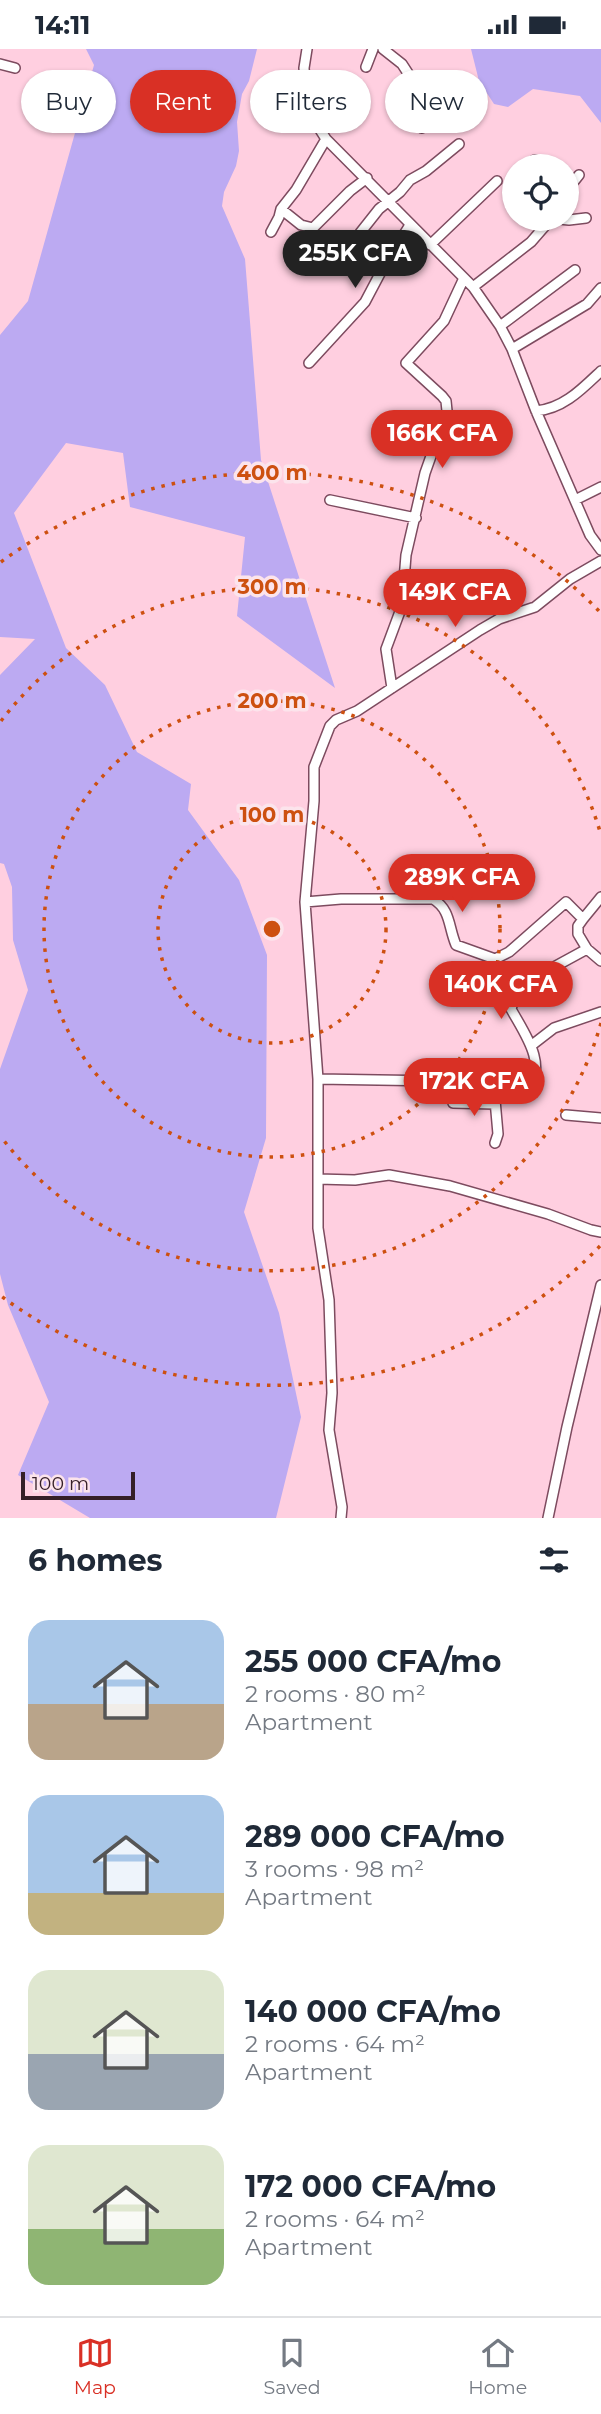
<!DOCTYPE html>
<meta charset="utf-8">
<style>
:root{--surface:#fff;--page:#f6f6f7;--text:#1f2937;--muted:#747a83;--line:#e0e1e3;--accent:#d93025}
body{margin:0;font-family:Montserrat,sans-serif;background:var(--page);color:var(--text);height:100vh;display:flex;flex-direction:column;font-size:26px;white-space:nowrap}
*{box-sizing:border-box;margin:0}
p{font-size:23px;color:var(--muted)}
.icon{flex:none;width:38px;height:38px;fill:none;stroke:currentColor;stroke-width:2;stroke-linecap:round;stroke-linejoin:round}
.map{position:relative;height:1469px;overflow:hidden}
.side{display:flex;flex-direction:column;background:var(--surface);flex:1}
.side>*{flex:none}
.guide{position:absolute;left:21px;top:21px;width:560px;height:63px;display:flex;gap:14px}
.buttons{position:absolute;left:502px;top:105px;display:grid;gap:14px}
.buttons a{display:grid;place-items:center;width:77px;height:77px;border-radius:50%;background:var(--surface);box-shadow:0 2px 5px #0004;font-size:35px}
.scale{position:absolute;left:21px;bottom:18px;width:114px;box-sizing:border-box;padding-left:7px;border:4px solid #351f27;border-top:0;font-size:19px;line-height:24px;white-space:nowrap;color:#351f27;-webkit-text-stroke:5px #fce4ec;paint-order:stroke}
.price{position:absolute;translate:-50% -60px;padding:0 16px;border-radius:24px;background:var(--accent);color:#fff;font-size:23px;line-height:46px;filter:drop-shadow(0 2px 4px #0008)}
.price::after{content:'';position:absolute;left:50%;top:42px;width:21px;height:16px;margin-left:-10px;background:inherit;clip-path:polygon(0 0,100% 0,50% 100%)}
.price.current{background:#222;color:#fff}
ul{padding:0;list-style:none}
li{display:flex;align-items:center;gap:21px;height:175px;padding:0 28px}
li span{display:grid;place-items:center;flex:none;width:196px;height:140px;border-radius:21px;color:#555}
li>.icon{margin-inline-start:auto}
span .icon{width:84px;height:84px;fill:#fffc;stroke-width:1}
li b{font-size:30px}
h2{display:flex;justify-content:space-between;align-items:center;height:84px;padding:0 28px;font-size:30px}
.pill{padding:0 24px;border-radius:32px;background:var(--surface);box-shadow:0 2px 5px #0004;font-size:24px;line-height:63px}
.pill.current{background:var(--accent);color:#fff}
.status{display:flex;justify-content:space-between;align-items:center;height:49px;padding:0 35px;background:var(--surface);direction:ltr}
.status svg{height:19px;fill:currentColor}
.menu{display:flex;justify-content:space-around;align-items:center;height:98px;border-top:2px solid var(--line);background:var(--surface);font-size:19px;color:var(--muted)}
.menu a{display:grid;justify-items:center;gap:4px}
.menu .current{color:var(--accent)}
.map>svg:first-child{display:block}
</style>
<div class="status"><b>14:11</b><svg viewBox="0 0 49 12"><path d="M0 12V9h3v3zM5 12V6h3v6zM10 12V3h3v9zM15 12V0h3v12zM26 1h20v11H26zM47 4h2v5h-2z"/></svg></div>
<div class="map">
<svg width="601" height="1469" viewBox="0 0 601 1469">
<rect width="100%" height="100%" fill="#ffcfe0"/>
<path fill="#bcaaf2" d="M86 0H257L249 32 242 45 237 73 239 102 236 117 224 143 222 157 245 210 261 411 335 639 237 567 245 488 130 458 123 404 66 394 14 464 66 599 105 636 137 703 191 735 188 761 239 831 267 906 266 1089 244 1163 279 1264 301 1368 276 1469H90L18 1426 49 1353 8 1256 0 1225V1020L28 941 13 891 12 838 4 815 0 814V626L35 590 0 588V286L28 252 94 16Z
M471 0H601V74L580 47 533 40 508 58 494 55 479 32Z"/>
<g fill="none" stroke-linecap="round" stroke-linejoin="round">
<defs>
<path id="street" d="M307 0 304 19 307 60 326 90 473 238 500 277 512 300 536 362 590 486 601 501
M383 0 402 15 413 32 438 47 455 49
M0 15 15 19
M366 18 373 0
M410 29 411 66 422 79
M525 117 535 111 546 117
M567 141 579 126
M281 160 301 176 313 179 350 142 367 129
M559 170 569 171 586 169
M271 183 279 168 281 160 296 141 326 90
M360 184 379 160 400 143 410 131 426 122 459 95
M430 196 497 132
M473 238 531 193 551 170
M500 277 575 221
M512 300 587 255 601 239
M309 314 365 253 384 217 410 176
M536 362C563 360 582 340 601 322
M330 451 416 469
M575 451 601 438
M392 639 386 600 402 557 406 506 425 424 447 362 446 352 442 347 406 314 444 272 464 229
M305 853 341 850H433C451 861 448 877 456 896L495 910 509 903 566 853 583 870 601 848
M587 900 601 912
M532 996 554 979 601 963
M318 1030 439 1032
M453 1054 495 1055
M566 1066 601 1069
M495 1094 498 1085 495 1051 504 1046 528 1041C548 1015 524 984 511 960L513 953 552 930 554 918 587 900 578 885V877L583 870
M318 1130 355 1131 389 1126 450 1137 548 1165 591 1181 601 1183
M341 1469 342 1458 329 1381 332 1344 329 1251 318 1179V1030L305 853 314 752V718L330 677 336 671 357 662 480 581 499 570 535 558 570 530 601 512
M548 1469 567 1378 601 1236"/>
</defs>
<use href="#street" stroke="#7d4b5f" stroke-width="12"/>
<use href="#street" stroke="#fff" stroke-width="9"/>
</g>
<g fill="none" stroke="#cd5010" stroke-width="3.5" stroke-dasharray="3.5 7">
<circle cx="272" cy="880" r="114"/>
<circle cx="272" cy="880" r="228"/>
<path d="M601 974A342 342 0 0 1 1 1088M1 672A342 342 0 0 1 601 786"/>
<path d="M600 1197A456 456 0 0 1 1 1247M1 513A456 456 0 0 1 600 563"/>
</g>
<circle cx="272" cy="880" r="10" fill="#cd5010" stroke="#fce4ec" stroke-width="3.5"/>
<g font-size="21" text-anchor="middle" font-weight="bold" fill="#cd5010" stroke="#fce4ec" stroke-width="7" stroke-linejoin="round" paint-order="stroke">
<text x="272" y="431">400 m</text>
<text x="272" y="545">300 m</text>
<text x="272" y="659">200 m</text>
<text x="272" y="773">100 m</text>
</g>
</svg>
<div class="buttons">
<a><svg class="icon" aria-label="locate" viewBox="0 0 24 24"><circle cx="12" cy="12" r="6"/><path d="M12 2v4M12 18v4M2 12h4M18 12h4"/></svg></a>
</div>
<div class="scale">100 m</div>
<b class="price current" style="left:355px;top:241px">255K CFA</b>
<b class="price" style="left:442px;top:421px">166K CFA</b>
<b class="price" style="left:455px;top:580px">149K CFA</b>
<b class="price" style="left:462px;top:865px">289K CFA</b>
<b class="price" style="left:501px;top:972px">140K CFA</b>
<b class="price" style="left:474px;top:1069px">172K CFA</b>
<div class="guide">
<a class="pill">Buy</a>
<a class="pill current">Rent</a>
<a class="pill">Filters</a>
<a class="pill">New</a>
</div>
</div>
<section class="side">
<h2>6 homes<svg class="icon" aria-label="filters" viewBox="0 0 24 24"><path d="M4 7h16M4 17h16"/><circle cx="9" cy="7" r="2"/><circle cx="15" cy="17" r="2"/></svg></h2>
<ul>
<li><span style="background:linear-gradient(#a9c7e8 60%,#b9a48a 0)"><svg class="icon" aria-label="home" viewBox="0 0 24 24"><path d="M3 11l9-7 9 7M6 9v11h12V9"/></svg></span><div><b>255 000 CFA/mo</b><p>2 rooms · 80 m²</p><p>Apartment</p></div></li>
<li><span style="background:linear-gradient(#a9c7e8 70%,#c2b280 0)"><svg class="icon" aria-label="home" viewBox="0 0 24 24"><path d="M3 11l9-7 9 7M6 9v11h12V9"/></svg></span><div><b>289 000 CFA/mo</b><p>3 rooms · 98 m²</p><p>Apartment</p></div></li>
<li><span style="background:linear-gradient(#dfe7d0 60%,#9aa5b1 0)"><svg class="icon" aria-label="home" viewBox="0 0 24 24"><path d="M3 11l9-7 9 7M6 9v11h12V9"/></svg></span><div><b>140 000 CFA/mo</b><p>2 rooms · 64 m²</p><p>Apartment</p></div></li>
<li><span style="background:linear-gradient(#dfe7d0 60%,#8fb573 0)"><svg class="icon" aria-label="home" viewBox="0 0 24 24"><path d="M3 11l9-7 9 7M6 9v11h12V9"/></svg></span><div><b>172 000 CFA/mo</b><p>2 rooms · 64 m²</p><p>Apartment</p></div></li>
</ul>
</section>
<nav class="menu">
<a class="current"><svg class="icon" aria-label="map" viewBox="0 0 24 24"><path d="M3 6l6-2 6 2 6-2v14l-6 2-6-2-6 2zM9 4v14M15 6v14"/></svg>Map</a>
<a><svg class="icon" aria-label="saved" viewBox="0 0 24 24"><path d="M7 4h10v16l-5-4-5 4z"/></svg>Saved</a>
<a><svg class="icon" aria-label="home" viewBox="0 0 24 24"><path d="M3 11l9-7 9 7M6 9v11h12V9"/></svg>Home</a>
</nav>
